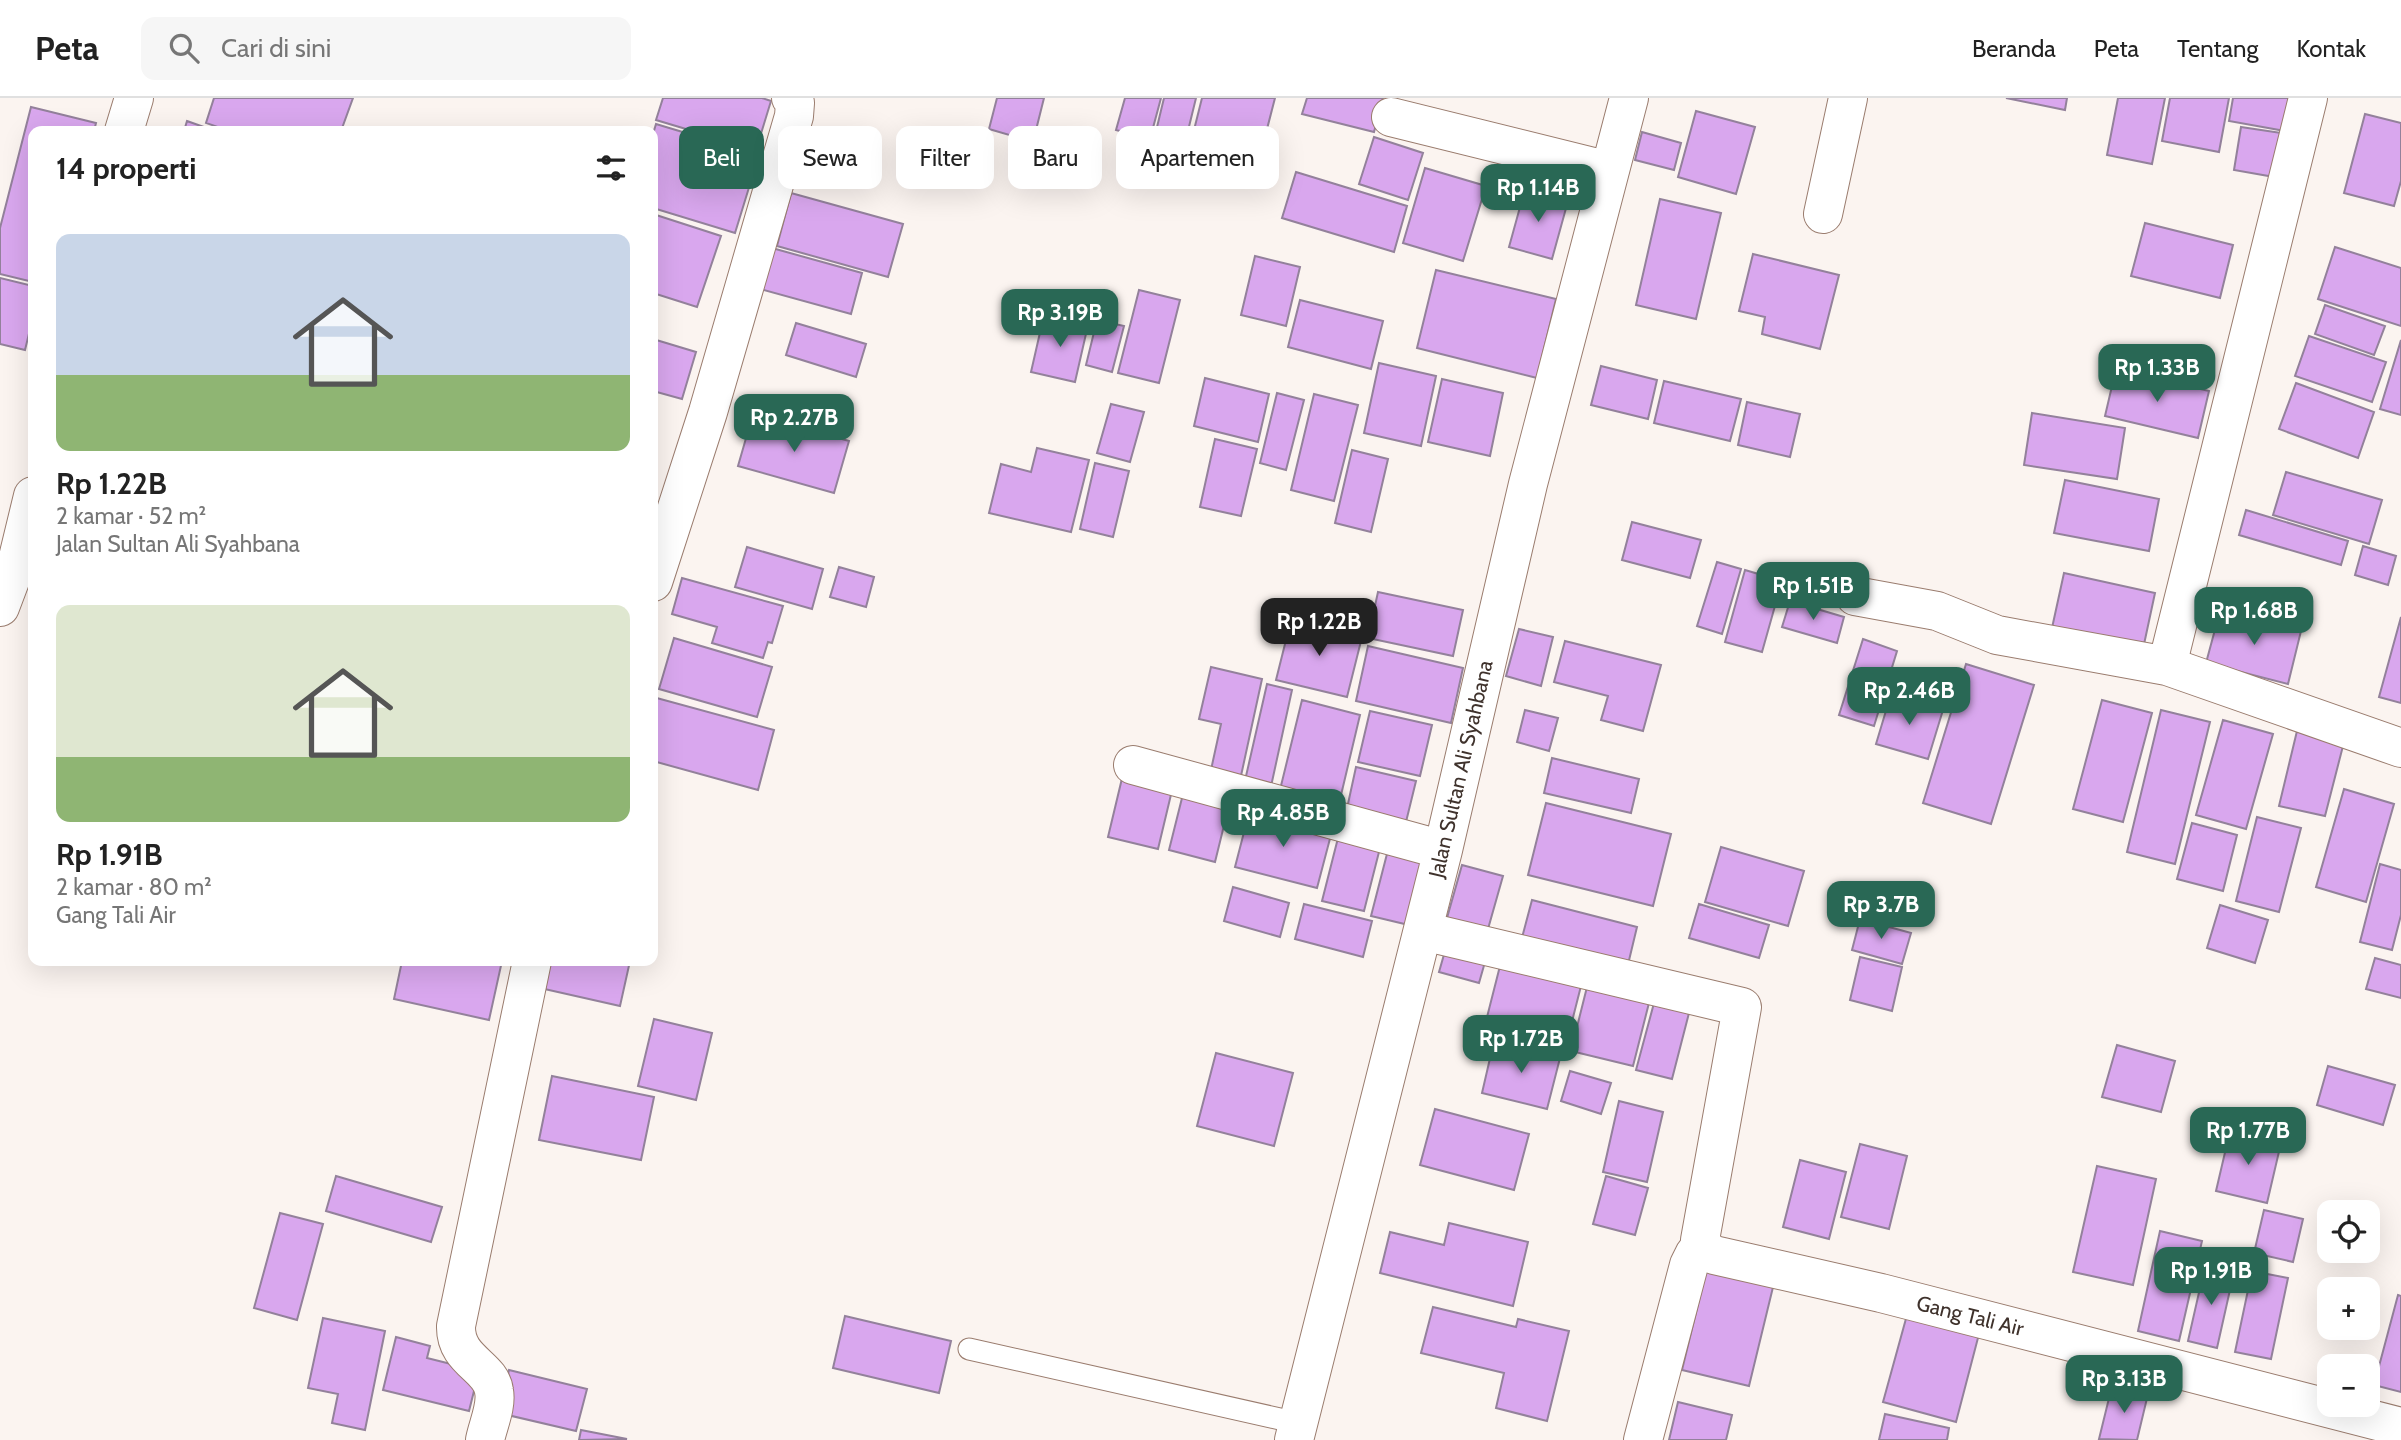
<!DOCTYPE html>
<html lang="id">
<meta charset="utf-8">
<style>
:root{--surface:#fff;--page:#f6f6f6;--text:#222;--muted:#767676;--line:#e0e0e0;--accent:#296855}
body{margin:0;font-family:Cabin,sans-serif;background:var(--page);color:var(--text);height:100vh;display:flex;flex-direction:column;font-size:26px;white-space:nowrap}
*{box-sizing:border-box;margin:0}
p{font-size:23px;color:var(--muted)}
.icon{flex:none;width:38px;height:38px;fill:none;stroke:currentColor;stroke-width:2;stroke-linecap:round;stroke-linejoin:round}
.map{position:relative;flex:1;overflow:hidden}
.sheet{position:absolute;left:28px;top:28px;width:630px;height:840px;display:flex;flex-direction:column;background:var(--surface);border-radius:14px;box-shadow:0 7px 28px #0002}
.sheet>*{flex:none}
.guide{position:absolute;left:679px;top:28px;width:665px;height:63px;display:flex;gap:14px}
.buttons{position:absolute;left:2317px;top:1102px;display:grid;gap:14px}
.buttons a{display:grid;place-items:center;width:63px;height:63px;border-radius:14px;background:var(--surface);box-shadow:0 7px 28px #0002;font-size:35px}
.price{position:absolute;translate:-50% -60px;padding:0 16px;border-radius:14px;background:var(--accent);color:#fff;font-size:23px;line-height:46px;filter:drop-shadow(0 2px 4px #0008)}
.price::after{content:'';position:absolute;left:50%;top:42px;width:21px;height:16px;margin-left:-10px;background:inherit;clip-path:polygon(0 0,100% 0,50% 100%)}
.price.current{background:#222;color:#fff}
ul{padding:0;list-style:none}
li{display:grid;align-content:center;gap:14px;height:371px;padding:0 28px}
li span{display:grid;place-items:center;height:217px;border-radius:14px;color:#555}
li>.icon{margin-inline-start:auto}
span .icon{width:126px;height:126px;fill:#fffc;stroke-width:1}
li b{font-size:30px}
h2{display:flex;justify-content:space-between;align-items:center;height:84px;padding:0 28px;font-size:30px}
.chip{padding:0 24px;border-radius:14px;background:var(--surface);box-shadow:0 7px 28px #0002;font-size:24px;line-height:63px}
.chip.current{background:var(--accent);color:#fff}
header{display:flex;align-items:center;gap:42px;box-sizing:border-box;height:98px;padding:0 35px;background:var(--surface);border-bottom:2px solid var(--line)}
header strong{font-size:33px}
nav{display:flex;gap:38px;margin-inline-start:auto;font-size:24px}
.search{width:490px;height:63px;background:var(--page);display:flex;align-items:center;gap:18px;box-sizing:border-box;padding:0 24px;border-radius:14px;color:var(--muted);font-size:26px}
.map>svg:first-child{display:block}
</style>
<header>
<strong>Peta</strong>
<div class="search"><svg class="icon" aria-label="search" viewBox="0 0 24 24"><circle cx="10" cy="10" r="6"/><path d="M15 15l6 6"/></svg>Cari di sini</div>
<nav><a>Beranda</a><a>Peta</a><a>Tentang</a><a>Kontak</a></nav>
</header>
<div class="map">
<svg width="2401" height="1342" viewBox="0 0 2401 1342">
<rect width="100%" height="100%" fill="#fbf4f0"/>
<path fill="#d9a7ee" stroke="#93819b" stroke-width="2" d="M214 0H353L341 33H229L206 25Z
M663 0H762L771 3 756 52 656 22Z
M997 0H1044L1033 44 989 31Z
M1125 0H1161L1150 41 1116 32Z
M1164 0H1196L1175 86 1145 79Z
M1202 0H1275L1259 62 1191 44Z
M1307 0H1383L1374 34 1302 16Z
M2006 0H2067L2065 12Z
M2118 0H2165L2152 66 2107 57Z
M2170 0H2229L2219 54 2162 43Z
M2233 0H2291L2285 33 2229 23Z
M31 9 96 25 94 33H33V184L0 176V130Z
M1696 13 1755 29 1736 96 1678 79Z
M2365 16 2401 25V83L2394 108 2344 95Z
M187 23 215 33H184Z
M656 26 759 57 735 135 653 110V36Z
M2241 29 2288 36 2280 80 2234 72Z
M1642 34 1681 45 1674 72 1635 62Z
M1374 39 1423 55 1408 102 1359 86Z
M1425 70 1486 88 1463 163 1403 145Z
M1296 74 1407 108 1394 154 1282 120Z
M1525 91 1568 103 1552 161 1509 149Z
M791 95 903 126 888 179 777 148Z
M1660 101 1721 115 1696 221 1636 207Z
M653 116 721 138 697 209 653 195Z
M2145 125 2233 147 2220 200 2131 178Z
M2335 149 2401 170V228L2318 201Z
M772 150 862 175 851 216 760 191Z
M1753 156 1839 177 1820 251 1762 236 1765 219 1739 213Z
M1255 158 1300 169 1286 228 1241 217Z
M1436 172 1556 201 1537 280 1417 250Z
M0 180 33 188V219L25 252 0 246Z
M1139 192 1180 202 1159 285 1118 275Z
M1300 202 1383 223 1371 271 1288 249Z
M2325 207 2385 228 2374 257 2315 236Z
M1044 217 1088 227 1075 284 1031 274Z
M1097 222 1124 228 1112 274 1086 267Z
M796 225 866 246 856 279 786 257Z
M2309 238 2386 264 2372 304 2295 278Z
M653 241 696 254 682 301 653 293Z
M2401 242V317L2380 311Z
M1379 265 1436 278 1421 348 1364 335Z
M1601 268 1657 282 1648 321 1591 307Z
M2116 271 2209 293 2198 340 2105 318Z
M1205 280 1269 296 1258 344 1194 328Z
M1442 281 1503 295 1490 358 1428 344Z
M1664 283 1741 301 1730 343 1654 325Z
M2296 285 2374 314 2358 360 2279 331Z
M1277 295 1304 302 1286 372 1260 365Z
M1314 296 1358 307 1334 403 1291 392Z
M1747 304 1800 316 1790 359 1738 347Z
M1111 306 1144 314 1130 364 1097 355Z
M2032 315 2125 330 2117 381 2024 367Z
M753 316 849 343 834 395 738 368Z
M1215 341 1257 351 1241 418 1200 409Z
M1037 350 1089 362 1071 434 989 415 1001 366 1031 374Z
M1352 352 1388 361 1371 434 1335 425Z
M1095 365 1129 373 1113 439 1080 431Z
M2286 374 2382 402 2369 446 2273 417Z
M2065 382 2159 401 2149 453 2054 435Z
M2246 412 2348 443 2341 467 2239 437Z
M1632 424 1701 442 1690 480 1622 462Z
M2363 448 2396 458 2388 487 2355 477Z
M747 449 823 471 812 511 735 489Z
M1717 464 1741 471 1722 536 1697 528Z
M839 469 874 479 866 509 830 499Z
M1745 472 1782 483 1762 554 1725 544Z
M2064 475 2155 495 2143 551 2052 530Z
M682 480 783 508 772 545 768 544 763 560 712 545 717 529 672 516Z
M1378 494 1463 512 1453 558 1368 540Z
M1790 503 1844 519 1837 545 1782 529Z
M2220 513 2301 533 2288 586 2206 565Z
M2401 519V605L2379 599Z
M1291 522 1362 539 1347 599 1276 582Z
M1519 531 1553 539 1541 588 1506 578Z
M674 540 772 569 757 619 659 591Z
M1863 541 1897 553 1874 628 1839 617Z
M1565 543 1661 567 1643 633 1601 622 1608 598 1554 584Z
M1368 548 1463 570 1451 625 1356 603Z
M1966 566 2034 587 1991 726 1923 705Z
M1211 569 1262 581 1239 687 1209 681 1221 626 1199 621Z
M1267 586 1292 592 1270 693 1244 687Z
M1891 596 1943 612 1928 661 1876 646Z
M653 599 774 632 758 692 653 663Z
M1302 602 1360 617 1337 714 1278 700Z
M2102 602 2152 615 2123 724 2073 711Z
M1525 612 1558 620 1549 653 1517 644Z
M2161 612 2210 624 2175 766 2127 754Z
M1370 613 1432 627 1420 678 1358 664Z
M2223 622 2273 636 2246 731 2196 717Z
M2297 633 2344 644 2325 718 2279 708Z
M1552 660 1639 681 1631 715 1544 695Z
M1356 669 1416 683 1405 728 1346 715Z
M1124 672 1174 684 1158 751 1108 739Z
M2344 691 2394 706 2366 804 2316 789Z
M1184 692 1230 703 1215 764 1169 752Z
M1546 705 1671 736 1653 808 1528 777Z
M1250 711 1332 733 1317 790 1235 769Z
M2257 719 2301 730 2279 814 2236 803Z
M2192 725 2237 737 2223 793 2177 781Z
M1338 740 1380 750 1364 813 1322 803Z
M1721 749 1804 773 1788 828 1705 804Z
M1388 752 1430 762 1413 828 1371 818Z
M2380 766 2401 772V817L2392 852 2360 844Z
M1462 767 1503 778 1486 838 1445 827Z
M1233 789 1289 805 1280 839 1224 823Z
M1532 802 1637 829 1625 879 1519 851Z
M1304 806 1372 823 1363 859 1295 841Z
M1699 806 1769 827 1759 860 1689 840Z
M2220 807 2268 822 2255 865 2207 850Z
M1860 821 1911 835 1902 866 1852 852Z
M1447 846 1487 857 1479 885 1439 874Z
M1860 859 1902 869 1892 913 1850 902Z
M2375 860 2401 867V900L2366 891Z
M402 863H502L489 922 394 901Z
M546 863H630L620 908 540 890Z
M1501 864 1582 884 1566 947 1485 927Z
M1588 885 1650 901 1633 968 1571 953Z
M1654 905 1689 915 1672 981 1636 972Z
M654 921 712 935 696 1002 638 988Z
M1494 943 1560 960 1547 1011 1482 995Z
M2117 947 2175 963 2161 1014 2102 999Z
M1216 955 1293 975 1274 1048 1197 1028Z
M2328 968 2395 987 2383 1027 2317 1007Z
M1570 973 1611 985 1601 1016 1561 1003Z
M552 978 654 999 641 1062 539 1042Z
M1619 1003 1663 1014 1647 1084 1603 1074Z
M1435 1011 1529 1036 1514 1092 1420 1067Z
M2230 1033 2281 1045 2267 1105 2216 1093Z
M1860 1046 1907 1058 1889 1131 1841 1119Z
M1800 1062 1846 1074 1829 1141 1783 1129Z
M2097 1068 2156 1081 2133 1187 2073 1174Z
M336 1078 442 1109 431 1144 326 1113Z
M1606 1078 1648 1090 1635 1137 1593 1126Z
M2264 1112 2303 1121 2293 1164 2254 1155Z
M280 1115 323 1126 297 1222 254 1210Z
M1449 1125 1528 1144 1513 1208 1380 1175 1390 1134 1444 1147Z
M2160 1133 2202 1143 2179 1243 2138 1233Z
M2205 1168 2234 1174 2217 1250 2188 1243Z
M1707 1169 1774 1185 1749 1288 1682 1272Z
M2252 1173 2288 1180 2271 1261 2235 1254Z
M2398 1197 2401 1198V1294L2374 1287Z
M1433 1209 1516 1229 1518 1221 1569 1233 1547 1323 1496 1310 1504 1275 1421 1255Z
M1907 1217 1979 1236 1956 1324 1883 1304Z
M845 1218 951 1243 939 1295 833 1270Z
M323 1220 385 1233 365 1332 332 1325 338 1296 308 1290Z
M396 1239 430 1248 427 1260 479 1273 469 1313 383 1292Z
M509 1272 587 1291 576 1333 499 1315Z
M2112 1288 2148 1296 2137 1342 2099 1341Z
M1678 1304 1732 1317 1726 1342H1669Z
M1885 1316 1949 1330 1947 1342H1879Z
M581 1332 627 1341 579 1342Z"/>
<g fill="none" stroke-linecap="round" stroke-linejoin="round">
<defs>
<path id="service" d="M969 1251 1298 1325"/>
<path id="minor" d="M2308 0 2167 568 2401 650
M1391 19 1609 73
M124 33 134 0
M1823 116 1848 0
M653 484 708 314 794 18 795 5 791 0
M1855 498 1937 513 1997 537 2167 568
M0 509 17 464 33 398
M1133 667 1443 752
M1423 833 1742 909 1700 1142 1703 1150
M1703 1150 1714 1157 1881 1195 2401 1329
M485 1342C488 1327 497 1308 494 1293 491 1268 455 1263 456 1228L532 863
M1294 1342 1443 752 1528 386 1629 0
M1643 1342 1689 1167 1695 1155 1703 1150"/>
</defs>
<use href="#service" stroke="#9a7c6e" stroke-width="23"/>
<use href="#minor" stroke="#9a7c6e" stroke-width="40"/>
<use href="#service" stroke="#fff" stroke-width="21"/>
<use href="#minor" stroke="#fff" stroke-width="38"/>
</g>
<g text-anchor="middle" stroke-width="6" stroke-linejoin="round" paint-order="stroke">
<g font-size="21" fill="#3f322c" stroke="#fff">
<text transform="translate(1461 671) rotate(-77)" y="7">Jalan Sultan Ali Syahbana</text>
<text transform="translate(1970 1218) rotate(14)" y="7">Gang Tali Air</text>
</g>
</g>
</svg>
<div class="buttons">
<a><svg class="icon" aria-label="locate" viewBox="0 0 24 24"><circle cx="12" cy="12" r="6"/><path d="M12 2v4M12 18v4M2 12h4M18 12h4"/></svg></a>
<a>+</a>
<a>−</a>
</div>
<b class="price" style="left:1538px;top:126px">Rp 1.14B</b>
<b class="price" style="left:1060px;top:251px">Rp 3.19B</b>
<b class="price" style="left:2157px;top:306px">Rp 1.33B</b>
<b class="price" style="left:794px;top:356px">Rp 2.27B</b>
<b class="price" style="left:1813px;top:524px">Rp 1.51B</b>
<b class="price" style="left:2254px;top:549px">Rp 1.68B</b>
<b class="price current" style="left:1319px;top:560px">Rp 1.22B</b>
<b class="price" style="left:1909px;top:629px">Rp 2.46B</b>
<b class="price" style="left:1283px;top:751px">Rp 4.85B</b>
<b class="price" style="left:1881px;top:843px">Rp 3.7B</b>
<b class="price" style="left:1521px;top:977px">Rp 1.72B</b>
<b class="price" style="left:2248px;top:1069px">Rp 1.77B</b>
<b class="price" style="left:2211px;top:1209px">Rp 1.91B</b>
<b class="price" style="left:2124px;top:1317px">Rp 3.13B</b>
<div class="guide">
<a class="chip current">Beli</a>
<a class="chip">Sewa</a>
<a class="chip">Filter</a>
<a class="chip">Baru</a>
<a class="chip">Apartemen</a>
</div>
<section class="sheet">
<h2>14 properti<svg class="icon" aria-label="filters" viewBox="0 0 24 24"><path d="M4 7h16M4 17h16"/><circle cx="9" cy="7" r="2"/><circle cx="15" cy="17" r="2"/></svg></h2>
<ul>
<li><span style="background:linear-gradient(#c9d6e8 65%,#8fb573 0)"><svg class="icon" aria-label="home" viewBox="0 0 24 24"><path d="M3 11l9-7 9 7M6 9v11h12V9"/></svg></span><div><b>Rp 1.22B</b><p>2 kamar · 52 m²</p><p>Jalan Sultan Ali Syahbana</p></div></li>
<li><span style="background:linear-gradient(#dfe7d0 70%,#8fb573 0)"><svg class="icon" aria-label="home" viewBox="0 0 24 24"><path d="M3 11l9-7 9 7M6 9v11h12V9"/></svg></span><div><b>Rp 1.91B</b><p>2 kamar · 80 m²</p><p>Gang Tali Air</p></div></li>
</ul>
</section>
</div>
